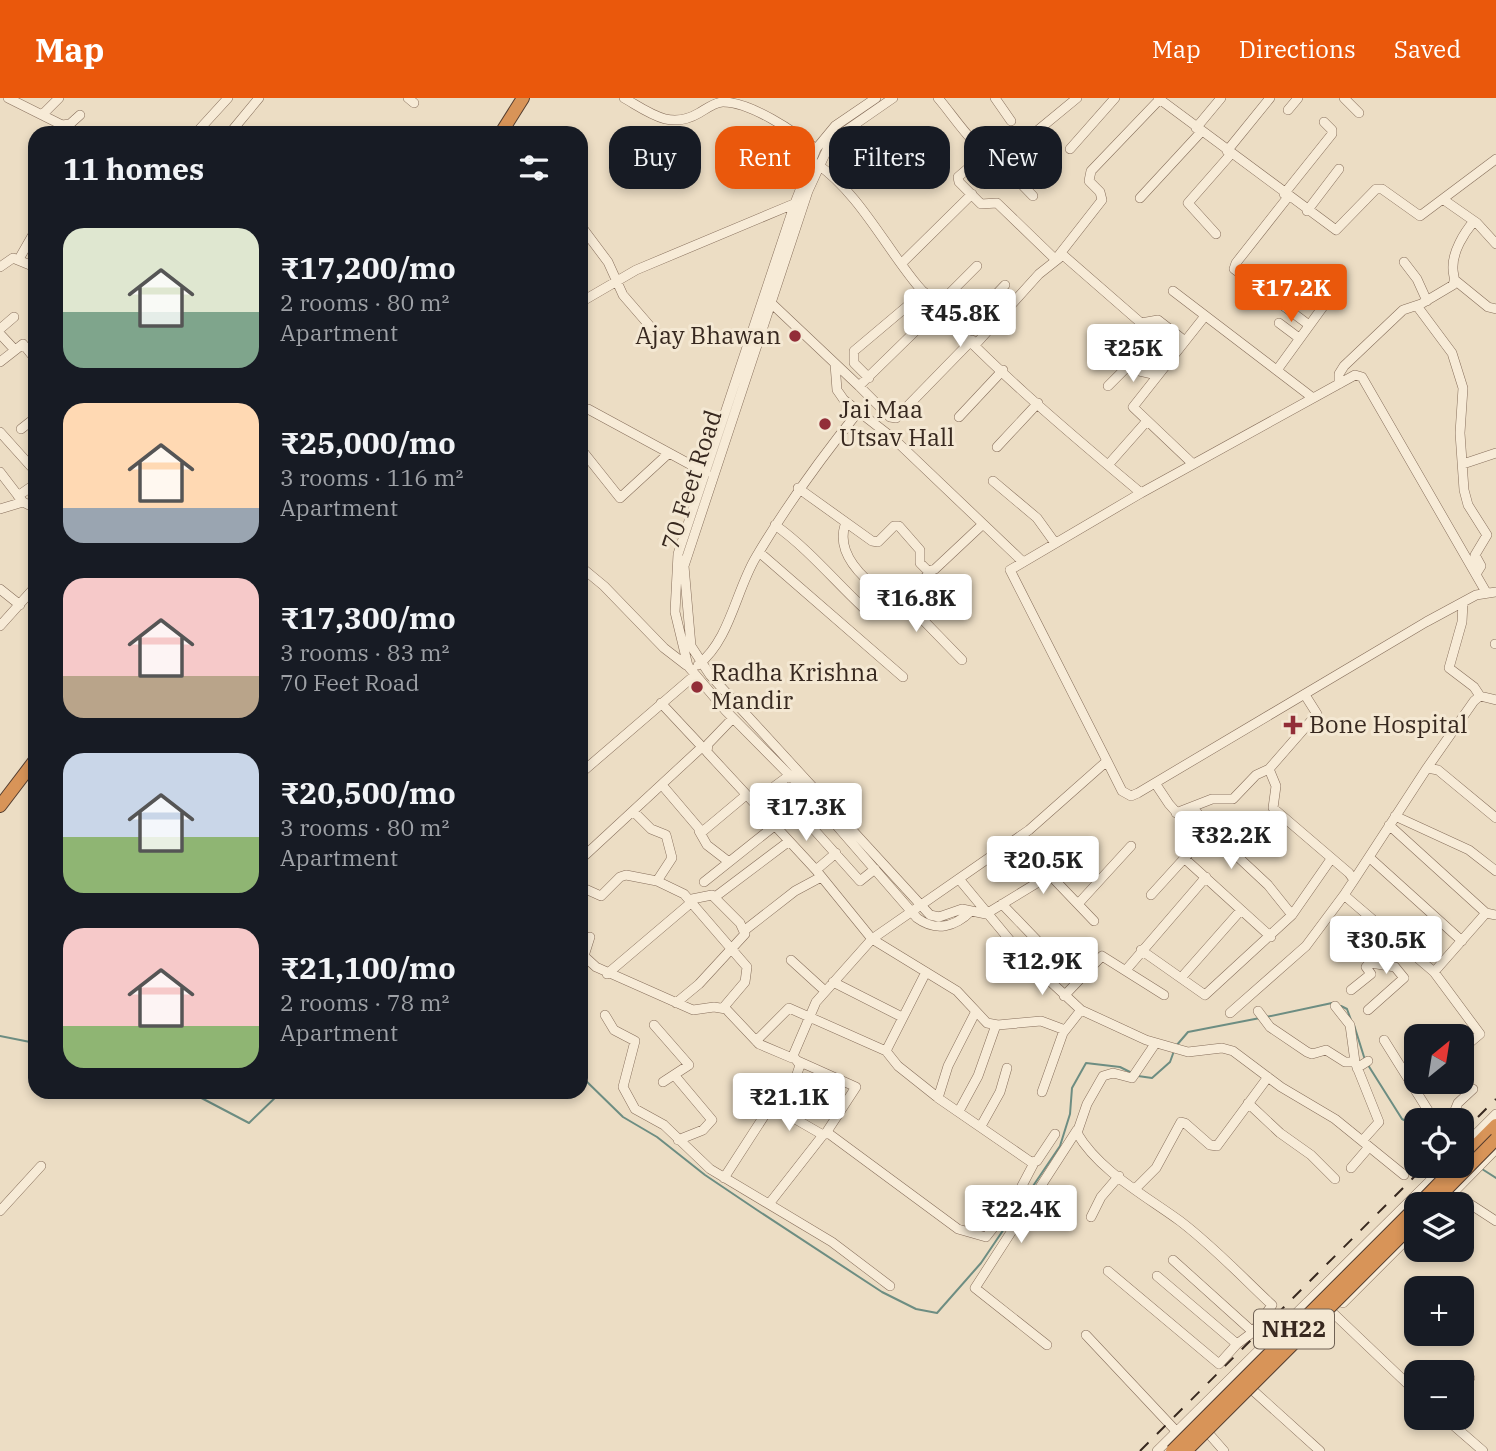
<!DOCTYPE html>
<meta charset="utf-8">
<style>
:root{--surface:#171b24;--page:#242831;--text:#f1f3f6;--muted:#9ea1a6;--accent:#ea580c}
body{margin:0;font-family:"IBM Plex Serif",serif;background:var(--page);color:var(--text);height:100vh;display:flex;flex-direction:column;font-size:26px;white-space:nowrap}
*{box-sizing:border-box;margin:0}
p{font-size:23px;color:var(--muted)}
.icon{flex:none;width:38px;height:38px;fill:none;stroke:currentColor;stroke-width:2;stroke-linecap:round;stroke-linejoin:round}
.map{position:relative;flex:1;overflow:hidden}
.side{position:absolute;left:28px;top:28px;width:560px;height:973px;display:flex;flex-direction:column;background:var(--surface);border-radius:21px;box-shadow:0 4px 10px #0003}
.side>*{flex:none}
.top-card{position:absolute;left:609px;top:28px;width:665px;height:63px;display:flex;gap:14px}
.needle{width:46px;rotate:30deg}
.fabs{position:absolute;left:1404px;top:926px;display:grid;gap:14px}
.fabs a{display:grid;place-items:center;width:70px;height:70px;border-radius:14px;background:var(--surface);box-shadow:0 4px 10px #0003;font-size:35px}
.price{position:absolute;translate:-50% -60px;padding:0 16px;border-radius:7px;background:#fff;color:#222;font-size:23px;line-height:46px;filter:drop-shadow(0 2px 4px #0008)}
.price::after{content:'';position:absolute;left:50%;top:42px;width:21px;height:16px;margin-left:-10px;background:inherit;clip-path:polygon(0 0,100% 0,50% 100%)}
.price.on{background:var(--accent);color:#fff}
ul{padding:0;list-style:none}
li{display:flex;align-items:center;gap:21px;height:175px;padding:0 35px}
li span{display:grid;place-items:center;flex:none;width:196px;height:140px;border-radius:21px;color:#555}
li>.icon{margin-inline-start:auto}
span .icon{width:84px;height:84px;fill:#fffc;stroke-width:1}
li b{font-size:30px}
h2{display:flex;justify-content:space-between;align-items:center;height:84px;padding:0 35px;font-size:30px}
.chip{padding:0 24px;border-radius:21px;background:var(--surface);box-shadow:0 4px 10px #0003;font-size:24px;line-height:63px}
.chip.on{background:var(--accent);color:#fff}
header{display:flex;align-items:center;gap:42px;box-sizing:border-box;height:98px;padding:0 35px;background:var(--accent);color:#fff}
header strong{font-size:33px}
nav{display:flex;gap:38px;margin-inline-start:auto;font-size:24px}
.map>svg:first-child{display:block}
</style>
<header>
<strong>Map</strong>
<nav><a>Map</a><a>Directions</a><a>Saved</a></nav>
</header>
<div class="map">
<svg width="1496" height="1353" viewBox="0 0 1496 1353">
<rect width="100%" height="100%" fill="#ecddc4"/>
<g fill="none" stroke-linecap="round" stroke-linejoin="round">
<path stroke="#6d8d82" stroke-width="2" d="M1341 908 1347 911 1351 922
M1266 919 1332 905
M1354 927 1365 962
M0 938 35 945
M1176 948 1188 934 1260 920
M1368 967 1402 1021 1416 1028
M581 978 623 1019 657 1039 705 1077 757 1112 882 1194 916 1211 937 1215 981 1165 1060 1048 1070 1016 1072 990 1086 965 1120 969 1130 974
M1138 978 1152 980 1170 964 1174 953
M190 994 249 1025 281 994
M1482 1071 1496 1080"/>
<defs>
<path id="minor" d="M8 0 62 27 70 26 80 17
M408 0 414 5
M624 0C650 15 670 32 699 15 706 11 715 4 723 4 751 4 795 34 816 51
M876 0 835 28 816 51 795 105 678 456 675 514 688 568 726 613 817 705 917 820C936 834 955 829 971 813
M893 0 831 43 808 93 684 468 691 548 710 577 930 817 939 819 962 811 986 816 1050 777 1094 823
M938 0C953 17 976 54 997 61L1009 56 1077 0
M995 0 1011 23
M1158 0 1336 132 1376 91H1382L1420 118 1496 61
M1344 0 1359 15
M1288 12 1298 0
M42 17 59 0
M1196 30 1221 0
M196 35 228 0
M230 35 259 0
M1070 51 1115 0
M1227 53 1270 0
M986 55 958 79 959 84 981 106 997 105 1055 161
M997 61 1033 98
M817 66C859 95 886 150 918 188 981 261 1067 333 1141 395
M1284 96 1332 36V32L1324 24
M1288 99 1236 165 1234 171 1309 227
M1140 100 1201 34
M1444 102 1477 125 1496 146
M1307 113 1339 71
M581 128 608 164 623 197 655 234
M1216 136 1188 105 1231 56
M1059 157 1102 102 1100 94 1089 83 1091 73 1160 1
M19 161 35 133
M1404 164 1417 181 1427 203
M902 165 972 96
M0 169 13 160 35 169
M1456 183 1488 209 1496 211
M1173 193 1313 300
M769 203 859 288 939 210
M581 204 636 172 796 105
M937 208 977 168
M1417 208 1452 255 1463 290 1460 335 1464 392 1468 407 1487 437 1475 457 1481 468 1476 476
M1279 225 1299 240
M0 231 14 219
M962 232 1005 187
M0 236 14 251
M976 246 1039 176 1063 157 1141 225 1158 222 1185 243
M0 264 23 246 35 261
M835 266 837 292 844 302 894 341 1022 463
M1277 272 1330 199
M869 280 854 265V253L924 194
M1339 286V276L1344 268 1403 212 1421 206 1453 187C1456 180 1453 178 1453 171 1452 154 1464 135 1474 123
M859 288 890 319 896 320 972 242
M1108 288 1126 270 1157 277
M588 311 706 375
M959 319 1003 272
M21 331 35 320
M0 334 35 373
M997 349 1038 305
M581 351 620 400 669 355
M1193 366 1133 309 1205 218
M1463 366 1496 355
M1108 367 1146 324
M0 374 23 404
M993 383 1037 420 1055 445
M798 390 872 443 878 444 894 428H899L920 452V465L928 473 935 471 983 426
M18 398 35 386
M0 411 23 404 35 410
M775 427C810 452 837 486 869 515
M845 427C836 455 861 479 883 495L901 483 917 487 932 473
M759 454 903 579
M581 469 604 488 664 550 686 567
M892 490 962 562
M0 491 20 507
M1463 504 1462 524 1449 570 1474 589 1480 598
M0 528 35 489
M1495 546H1496
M698 567C730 542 736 492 756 459 787 407 821 360 858 314
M1305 597 1317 616 1269 671 1276 688 1273 710 1349 775 1354 782 1344 797 1434 874 1486 815 1496 817
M661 605 705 652
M733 620 708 646 707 654 816 772 872 841 957 893 987 925 998 927 1041 923 1065 932
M1107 663 1010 472 1141 395 1355 277 1362 279 1486 494
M1427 670 1474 603 1480 598 1496 602
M581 675 695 577
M790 677 775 688 860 783 875 771
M1155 685 1169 706 1201 742
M662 687 702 734 745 698
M1192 709 1223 745 1268 787 1292 817
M633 713 651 731 666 737 672 760 657 783
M1176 715 1212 701H1233L1256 677 1269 671
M1395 718 1469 752 1496 773
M1389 727 1486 815
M699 733 707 747 729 764
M1370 760 1462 843
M581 761 702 649
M1185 761 1271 839
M816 772 836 755
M959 781 1023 858 1081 912 1146 942 1188 954 1222 950 1233 953 1281 989 1335 1021 1404 1077
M1354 782 1427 670 1438 672 1496 720
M704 784 773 729
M581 789 601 798 620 779 626 777 657 783 684 796 747 869 745 884 723 910
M1151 797 1210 732
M715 799 788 744
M1002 806 1077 884
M1078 806 1131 748
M745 832 795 793 821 779
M590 839 584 858 596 869 693 912 714 909 726 911 759 946 792 960 816 904 872 841 1029 732 1107 663 1122 693 1131 698 1138 695 1426 524 1476 497 1496 494
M1141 852 1205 897 1292 817 1331 761
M791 862 825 893
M1126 872 1206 779
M926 874 886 953 898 968 937 999
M1434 874 1480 936 1461 952
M607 876 693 803
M1181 880 1241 812
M833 884 902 919
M1351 892 1371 876 1366 869 1392 839
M1064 898 1102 858 1164 897
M676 905 699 886 745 836 740 825 712 797 692 801
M1335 908 1350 927 1355 964 1379 1024 1362 1043
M1368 912 1404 880 1395 869 1371 865
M1258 913 1270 929 1307 954 1312 956 1326 952 1345 964H1355
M975 915 948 968 938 1000 1031 1064 1037 1063 1055 1036
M1230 915 1306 848 1344 797
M605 917 614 932 635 943 623 989 635 1011 664 1027 710 1071 832 1144 890 1188
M654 927 689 967 663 984
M1384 942 1434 1022
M756 943 789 910 886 953
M1155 946 1132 980 1113 975 1103 978 1087 1006 1077 1035C1099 1073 1146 1098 1180 1123 1213 1148 1242 1179 1272 1207L1253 1234 1237 1246 1157 1178
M798 963 856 989 826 1035
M1357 970 1368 963
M675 978 712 1022 703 1032 678 1042
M1042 994 1063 935 1081 912
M1248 1005 1280 1035 1311 1057 1335 1081
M771 1007 823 1037
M959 1013 978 978 996 927
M1451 1022 1458 1005 1473 991
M981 1028 1000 994 1007 970
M1461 1051 1496 1016
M1351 1070 1369 1049
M724 1080 777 998 796 979 800 967 794 959
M1135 1091 1156 1070 1181 1024 1185 1025 1210 1047 1217 1048 1268 979
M1453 1095 1496 1123
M769 1106 823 1037 828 1035 958 1131 986 1139 1013 1105 1034 1065
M1442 1106 1496 1051
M0 1113 41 1068
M1091 1119 1101 1099 1119 1078
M1173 1162 1253 1234
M1108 1173 1219 1266 1237 1246
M1343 1205 1416 1132
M1333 1215 1416 1294
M1086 1237 1177 1334
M1047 1247 975 1190 1077 1032
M1454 1274 1460 1270 1470 1280
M1248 1288 1320 1353
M1445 1320 1483 1353
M1210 1337 1224 1353
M1157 1353 1445 1068"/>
<path id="highway" d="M501 35 523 0
M0 708 35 662
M1461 1062 1496 1027"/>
</defs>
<use href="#minor" stroke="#866e5b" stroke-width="10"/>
<use href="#highway" stroke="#543d2f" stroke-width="14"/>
<use href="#minor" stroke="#f7ebd7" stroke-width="9"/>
<use href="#highway" stroke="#d89458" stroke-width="12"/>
<path stroke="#37281f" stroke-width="2" stroke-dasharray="12 12" stroke-linecap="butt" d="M1461 1036 1496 1001
M1140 1353 1425 1068"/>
<defs>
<path id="highway-bridge" d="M1419 1106 1456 1068
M1432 1106 1496 1041
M1172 1353 1416 1109
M1186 1353 1416 1123"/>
</defs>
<use href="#highway-bridge" stroke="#543d2f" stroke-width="14" stroke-linecap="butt"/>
<use href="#highway-bridge" stroke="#d89458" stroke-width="12"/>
</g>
<g fill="#922e38" stroke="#f4e8d3" stroke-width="2.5">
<circle cx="795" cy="238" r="7"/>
<circle cx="825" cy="326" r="7"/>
<circle cx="697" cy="589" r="7"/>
<path d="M1289.5 616.5h7v7h7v7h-7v7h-7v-7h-7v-7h7z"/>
</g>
<g text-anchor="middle" stroke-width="6" stroke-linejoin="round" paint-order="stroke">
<rect fill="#f4e8d3" stroke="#706255" stroke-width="2" x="1254" y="1211.5" width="80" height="39" rx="5"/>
<g font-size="23" font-weight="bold" fill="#37281f">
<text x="1294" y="1239">NH22</text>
</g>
<g font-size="24" fill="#37281f" stroke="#f4e8d3" text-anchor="start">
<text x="781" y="246" text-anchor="end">Ajay Bhawan</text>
<text x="839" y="320">Jai Maa<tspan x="839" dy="28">Utsav Hall</tspan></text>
<text x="711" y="583">Radha Krishna<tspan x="711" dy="28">Mandir</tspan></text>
<text x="1309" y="635">Bone Hospital</text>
</g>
<g font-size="24" fill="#37281f" stroke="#f4e8d3">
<text transform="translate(692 382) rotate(-72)" y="8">70 Feet Road</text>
</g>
</g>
</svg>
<div class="fabs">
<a><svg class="needle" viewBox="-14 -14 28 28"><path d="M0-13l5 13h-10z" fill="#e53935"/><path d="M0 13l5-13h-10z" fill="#9ea1a6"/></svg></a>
<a><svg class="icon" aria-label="locate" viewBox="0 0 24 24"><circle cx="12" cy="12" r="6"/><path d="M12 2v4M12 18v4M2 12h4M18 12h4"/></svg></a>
<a><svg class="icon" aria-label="layers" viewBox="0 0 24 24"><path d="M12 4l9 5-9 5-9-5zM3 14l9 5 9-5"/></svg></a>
<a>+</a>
<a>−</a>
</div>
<b class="price on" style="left:1291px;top:226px">₹17.2K</b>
<b class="price" style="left:960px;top:251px">₹45.8K</b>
<b class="price" style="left:1133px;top:286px">₹25K</b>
<b class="price" style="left:916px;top:536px">₹16.8K</b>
<b class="price" style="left:806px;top:745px">₹17.3K</b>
<b class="price" style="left:1231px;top:773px">₹32.2K</b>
<b class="price" style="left:1043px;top:798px">₹20.5K</b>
<b class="price" style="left:1386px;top:878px">₹30.5K</b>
<b class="price" style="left:1042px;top:899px">₹12.9K</b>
<b class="price" style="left:789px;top:1035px">₹21.1K</b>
<b class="price" style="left:1021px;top:1147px">₹22.4K</b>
<div class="top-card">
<a class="chip">Buy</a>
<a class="chip on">Rent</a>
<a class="chip">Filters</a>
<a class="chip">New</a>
</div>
<section class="side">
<h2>11 homes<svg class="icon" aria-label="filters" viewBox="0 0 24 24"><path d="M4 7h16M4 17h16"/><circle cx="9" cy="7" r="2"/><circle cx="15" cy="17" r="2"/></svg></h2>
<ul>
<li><span style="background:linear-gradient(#dfe7d0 60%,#7fa58c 0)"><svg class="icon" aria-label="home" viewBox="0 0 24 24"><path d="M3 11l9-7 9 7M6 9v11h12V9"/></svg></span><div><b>₹17,200/mo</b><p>2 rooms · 80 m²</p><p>Apartment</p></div></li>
<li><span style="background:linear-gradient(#ffd9b3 75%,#9aa5b1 0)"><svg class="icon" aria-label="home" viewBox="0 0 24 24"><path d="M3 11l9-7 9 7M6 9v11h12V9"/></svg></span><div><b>₹25,000/mo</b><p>3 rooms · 116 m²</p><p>Apartment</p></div></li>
<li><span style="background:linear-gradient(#f6c9c9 70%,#b9a48a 0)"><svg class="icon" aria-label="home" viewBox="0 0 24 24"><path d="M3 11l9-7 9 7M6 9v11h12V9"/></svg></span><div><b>₹17,300/mo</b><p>3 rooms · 83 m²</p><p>70 Feet Road</p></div></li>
<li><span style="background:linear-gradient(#c9d6e8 60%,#8fb573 0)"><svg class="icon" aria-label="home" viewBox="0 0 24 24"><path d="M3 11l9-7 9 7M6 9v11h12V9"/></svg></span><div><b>₹20,500/mo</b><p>3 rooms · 80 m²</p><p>Apartment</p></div></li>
<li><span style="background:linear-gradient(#f6c9c9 70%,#8fb573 0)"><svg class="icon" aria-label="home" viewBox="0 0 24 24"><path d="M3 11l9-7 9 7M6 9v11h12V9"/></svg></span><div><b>₹21,100/mo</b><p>2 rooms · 78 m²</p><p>Apartment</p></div></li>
</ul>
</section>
</div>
